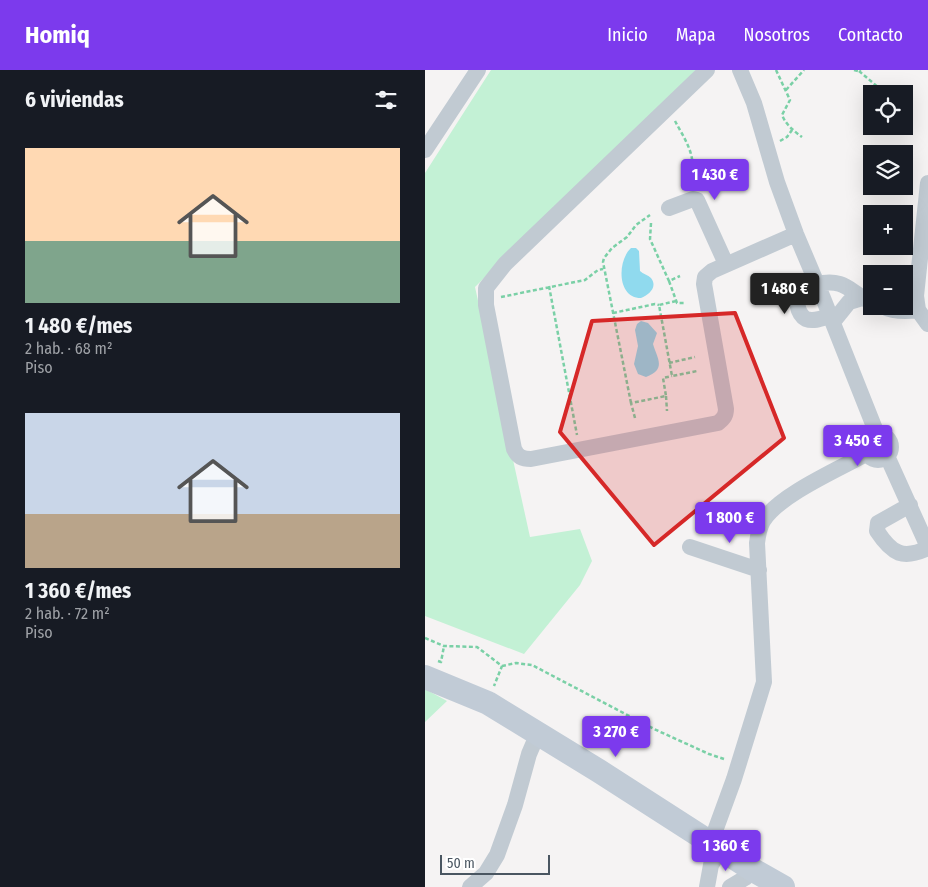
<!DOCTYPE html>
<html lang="es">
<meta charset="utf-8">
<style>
:root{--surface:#171b24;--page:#20242c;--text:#f1f3f6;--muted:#9ea1a6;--accent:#7c3aed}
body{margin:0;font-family:"Fira Sans Condensed",sans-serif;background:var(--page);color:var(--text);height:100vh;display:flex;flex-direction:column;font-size:19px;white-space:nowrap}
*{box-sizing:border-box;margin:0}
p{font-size:16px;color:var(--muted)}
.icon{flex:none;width:28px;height:28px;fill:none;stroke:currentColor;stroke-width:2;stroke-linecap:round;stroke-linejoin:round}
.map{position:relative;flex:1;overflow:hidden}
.panel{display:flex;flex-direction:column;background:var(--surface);width:425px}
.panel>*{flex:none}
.tools{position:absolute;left:438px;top:15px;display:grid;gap:10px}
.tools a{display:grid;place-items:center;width:50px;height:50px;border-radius:0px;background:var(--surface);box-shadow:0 5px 20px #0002;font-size:25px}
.scale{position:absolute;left:15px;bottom:12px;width:110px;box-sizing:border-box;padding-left:5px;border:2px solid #4a5661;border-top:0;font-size:14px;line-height:18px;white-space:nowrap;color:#4a5661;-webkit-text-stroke:4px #fff;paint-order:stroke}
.price{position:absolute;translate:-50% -42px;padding:0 11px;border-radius:5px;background:var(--accent);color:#fff;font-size:16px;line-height:32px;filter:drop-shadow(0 1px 2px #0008)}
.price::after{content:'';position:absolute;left:50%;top:30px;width:15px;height:11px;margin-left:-8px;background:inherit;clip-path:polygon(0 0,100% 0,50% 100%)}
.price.current{background:#222;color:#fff}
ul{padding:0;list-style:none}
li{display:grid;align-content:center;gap:10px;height:265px;padding:0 25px}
li span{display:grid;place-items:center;height:155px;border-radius:0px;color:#555}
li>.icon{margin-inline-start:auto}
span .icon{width:90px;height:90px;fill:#fffc;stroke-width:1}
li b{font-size:21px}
h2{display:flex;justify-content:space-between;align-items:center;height:60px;padding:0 25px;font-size:21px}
header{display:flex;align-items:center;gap:30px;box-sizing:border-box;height:70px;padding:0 25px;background:var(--accent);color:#fff}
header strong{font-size:24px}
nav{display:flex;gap:28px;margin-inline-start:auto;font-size:18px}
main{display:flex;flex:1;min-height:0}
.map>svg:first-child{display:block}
</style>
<header>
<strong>Homiq</strong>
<nav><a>Inicio</a><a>Mapa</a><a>Nosotros</a><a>Contacto</a></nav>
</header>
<main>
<section class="panel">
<h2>6 viviendas<svg class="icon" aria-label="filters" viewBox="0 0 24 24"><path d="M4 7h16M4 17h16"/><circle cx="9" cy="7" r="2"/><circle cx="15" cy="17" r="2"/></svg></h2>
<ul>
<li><span style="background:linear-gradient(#ffd9b3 60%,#7fa58c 0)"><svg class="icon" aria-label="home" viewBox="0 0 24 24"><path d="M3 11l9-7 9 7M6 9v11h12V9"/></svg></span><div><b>1 480 €/mes</b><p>2 hab. · 68 m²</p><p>Piso</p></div></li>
<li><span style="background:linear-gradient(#c9d6e8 65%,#b9a48a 0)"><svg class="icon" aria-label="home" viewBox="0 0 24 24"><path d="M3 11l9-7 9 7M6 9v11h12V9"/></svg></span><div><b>1 360 €/mes</b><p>2 hab. · 72 m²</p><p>Piso</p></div></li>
</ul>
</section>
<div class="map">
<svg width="503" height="817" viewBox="0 0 503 817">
<rect width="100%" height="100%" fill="#f5f3f3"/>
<path fill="#c3f1d5" d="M66 0H271L50 217 105 467 155 459 167 491 155 515 99 584 0 546V103Z
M0 619 22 631 0 652Z"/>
<path fill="#90daee" d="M206 178H211L214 181 215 201C218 204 223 205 226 208 233 217 224 225 216 228 192 228 192 191 206 178Z
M216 251 223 253 232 263 228 274C232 288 242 299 221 307L213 304 209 294 213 276 210 260 212 254Z"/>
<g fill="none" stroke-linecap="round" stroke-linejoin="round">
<path stroke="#7ad0a6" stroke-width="2.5" stroke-dasharray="4 2.5" stroke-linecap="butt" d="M351 0 365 30 357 45C361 55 369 61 377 67
M429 0 433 1 436 0
M434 1 454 18
M361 20 379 0
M250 51C258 66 272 86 266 103
M355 71 362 67 367 60
M226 153 225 169 244 211 255 206
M244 211 252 233H260
M124 216 152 365
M76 227 160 210 173 200 178 199
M251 231 234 235 247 306 272 301
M188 243 230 234 234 235
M244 293 270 287
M241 326 242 341
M206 333 178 192 179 188 187 178 202 167 211 155 225 145
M210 348 206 333 241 326 238 308 247 306
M0 568 19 576 52 577 77 596 69 616
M13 591 16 592 19 576
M77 596 91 593 107 595 229 659 284 684 299 689"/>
<path stroke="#c1cad2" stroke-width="16" d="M282 0 80 194 61 218V235L89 379C93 387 97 389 106 389L293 353C298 349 301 346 301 339L279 214 280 207 287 201 371 164
M315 0 329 33 352 112 371 164 398 228 452 364
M0 80 53 0
M244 138 268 129 272 130 301 194
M391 211C386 214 380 216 376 219 369 227 372 244 381 249 389 252 398 248 405 246
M392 214C421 208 424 222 446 232
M457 236C469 242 480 242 493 240L503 254
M493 240 491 226 503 113
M408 252 424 232 437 228
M440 377a13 13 0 1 1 26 0a13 13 0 1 1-26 0Z
M462 386 503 477
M485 435 453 453 452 461C467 484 478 490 503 478
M265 477 334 500
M286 772 309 709 339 612 332 473C333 465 334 458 338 451 354 425 414 399 441 384
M45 817 61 803 72 785 90 735 104 684 113 663
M282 817 286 795 296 779
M305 817 320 808 328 800"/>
<path stroke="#c1cbd6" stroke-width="24" d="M0 607 63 633 174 701 328 800 358 817"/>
</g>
<path fill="#d62828" fill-opacity="0.2" stroke="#d62828" stroke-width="4" stroke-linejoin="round" d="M310 243 359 368 229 475 135 362 167 251Z"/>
</svg>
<div class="tools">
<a><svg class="icon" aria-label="locate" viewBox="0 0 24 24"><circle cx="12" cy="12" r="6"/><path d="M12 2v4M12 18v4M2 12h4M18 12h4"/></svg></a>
<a><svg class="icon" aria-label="layers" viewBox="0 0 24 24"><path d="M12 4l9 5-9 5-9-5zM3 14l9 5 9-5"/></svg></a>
<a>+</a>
<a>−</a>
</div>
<div class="scale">50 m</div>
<b class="price" style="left:290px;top:131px">1 430 €</b>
<b class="price current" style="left:360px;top:245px">1 480 €</b>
<b class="price" style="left:433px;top:397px">3 450 €</b>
<b class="price" style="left:305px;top:474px">1 800 €</b>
<b class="price" style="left:191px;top:688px">3 270 €</b>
<b class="price" style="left:301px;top:802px">1 360 €</b>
</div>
</main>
